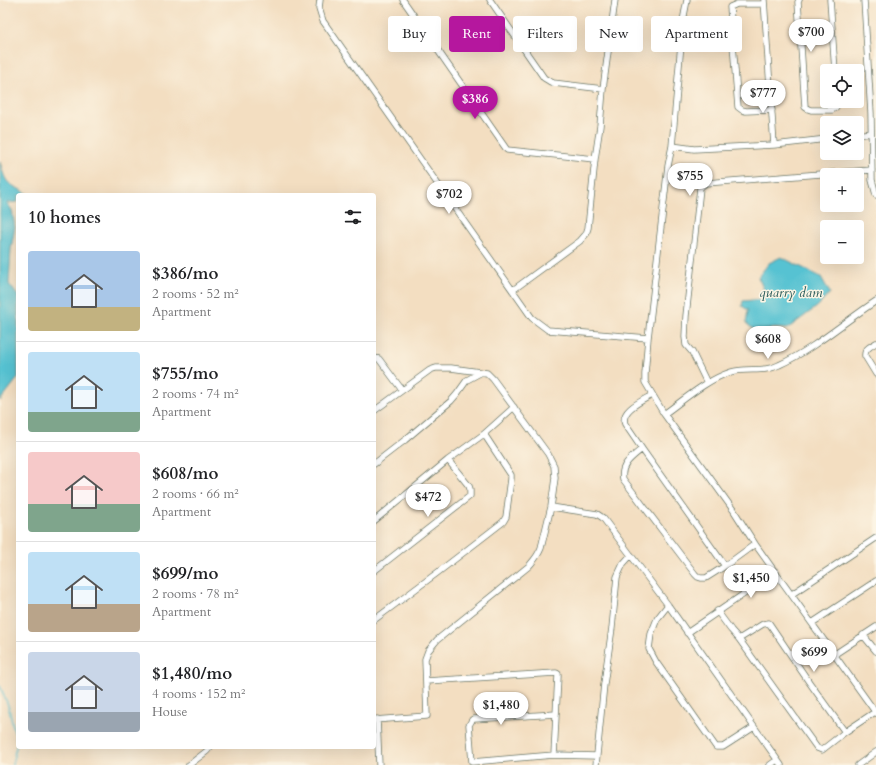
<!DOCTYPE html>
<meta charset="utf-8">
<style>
:root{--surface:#fff;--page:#f2f2f2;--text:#202124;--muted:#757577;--line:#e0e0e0;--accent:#b5179e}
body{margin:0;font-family:Cardo,serif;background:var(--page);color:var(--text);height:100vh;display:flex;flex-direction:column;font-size:15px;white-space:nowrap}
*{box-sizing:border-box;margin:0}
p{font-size:13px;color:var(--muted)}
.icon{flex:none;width:22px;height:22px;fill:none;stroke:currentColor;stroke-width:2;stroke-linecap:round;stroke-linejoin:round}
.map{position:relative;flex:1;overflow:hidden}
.panel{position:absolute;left:16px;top:193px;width:360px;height:556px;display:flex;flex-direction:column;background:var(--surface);border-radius:4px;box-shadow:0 4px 16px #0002}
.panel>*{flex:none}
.guide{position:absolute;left:388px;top:16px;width:380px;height:36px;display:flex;gap:8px}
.tools{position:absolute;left:820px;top:64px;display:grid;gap:8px}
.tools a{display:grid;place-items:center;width:44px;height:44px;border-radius:4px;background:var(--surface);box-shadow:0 4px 16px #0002;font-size:20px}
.price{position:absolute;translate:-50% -34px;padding:0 9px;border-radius:14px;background:#fff;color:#222;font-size:13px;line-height:26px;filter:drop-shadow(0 1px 2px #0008)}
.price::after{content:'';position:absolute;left:50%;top:24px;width:12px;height:9px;margin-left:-6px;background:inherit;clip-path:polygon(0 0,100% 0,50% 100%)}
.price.current{background:var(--accent);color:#fff}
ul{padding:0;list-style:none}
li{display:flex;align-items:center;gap:12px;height:100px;padding:0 12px}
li+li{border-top:1px solid var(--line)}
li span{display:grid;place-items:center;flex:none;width:112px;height:80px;border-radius:4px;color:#555}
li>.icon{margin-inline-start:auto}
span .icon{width:48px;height:48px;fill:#fffc;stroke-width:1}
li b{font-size:17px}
h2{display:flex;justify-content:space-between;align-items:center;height:48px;padding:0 12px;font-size:17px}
.tag{padding:0 14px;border-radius:4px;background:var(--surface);box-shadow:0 4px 16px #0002;font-size:14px;line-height:36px}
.tag.current{background:var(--accent);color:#fff}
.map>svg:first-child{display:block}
</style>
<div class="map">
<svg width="876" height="765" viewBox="0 0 876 765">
<rect width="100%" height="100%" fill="#fcf5e5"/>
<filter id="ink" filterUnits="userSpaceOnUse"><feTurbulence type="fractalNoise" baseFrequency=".025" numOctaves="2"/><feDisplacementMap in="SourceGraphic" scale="8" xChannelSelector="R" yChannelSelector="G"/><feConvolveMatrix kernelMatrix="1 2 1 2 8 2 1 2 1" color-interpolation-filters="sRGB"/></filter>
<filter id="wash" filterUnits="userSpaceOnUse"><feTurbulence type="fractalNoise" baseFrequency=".012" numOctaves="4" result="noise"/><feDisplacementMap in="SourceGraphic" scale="16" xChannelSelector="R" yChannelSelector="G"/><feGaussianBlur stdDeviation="0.9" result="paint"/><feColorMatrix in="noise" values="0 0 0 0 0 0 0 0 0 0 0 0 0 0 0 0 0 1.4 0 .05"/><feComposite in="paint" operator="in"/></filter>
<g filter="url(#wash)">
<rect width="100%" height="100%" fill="#f3dec1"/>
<path fill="#57c2d2" stroke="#3b8083" d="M0 162C2 169 4 179 9 183 15 188 23 190 29 195H18V202L7 203 12 210 15 227 11 249 9 284 18 296V378L0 401Z
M781 257 821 277 830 293 818 306 787 329 770 328 759 334 746 323 748 310 742 306 743 301 763 299 764 290 758 277 769 263Z"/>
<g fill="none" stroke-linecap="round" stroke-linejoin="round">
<path stroke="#57c2d2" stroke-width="1.5" d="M0 686 8 705 17 743 12 765"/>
</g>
</g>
<g filter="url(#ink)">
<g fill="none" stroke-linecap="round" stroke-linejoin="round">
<defs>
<path id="minor" d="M320 0 319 8 323 21 532 318 548 330 648 338
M403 0 507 150 595 159
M490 0 544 78 549 81 553 83 603 89
M687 0 683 21 672 146 668 166 648 338 645 374V382L664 414 734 511 755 544 876 713
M799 0 798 2 805 107 808 109 811 110H832L836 107 837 101
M830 0 835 71
M864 0 871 113 872 180 876 195
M764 4H737L730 7 738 107 742 110 746 111 772 110
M857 135 871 133
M774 145 827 139
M672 146 694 149 774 145 764 0
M513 290 580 241 586 234 588 228 595 159 600 126 603 89 615 0
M876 343C871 346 864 349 865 356L876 374
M374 358 379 359 402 390
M707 383 692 352 686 345 685 337 686 316 700 188 703 185 706 183 872 170
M652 395C642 401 620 410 625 424L642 449C632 457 620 465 623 479L695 574 698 577 701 578H706L725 566 755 544
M374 411 430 370 436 368H451L487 373 493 379 548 454 554 466 555 478 551 507 541 548C538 556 534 560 529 566L437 640 428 651 425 659 427 716 374 720
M664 414C685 399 706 380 731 372 747 367 764 373 779 365 814 349 844 322 876 301
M642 449 725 566
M374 464 405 440 451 401 457 394 467 380 480 373
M551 507 597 514 603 518 668 605 781 765
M374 521 448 460 484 434 514 407
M374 571 470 496V489L469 486 448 460
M792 594 876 538
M668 605 657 619 651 634 649 649 656 662 716 747H723L754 727
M717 611 731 630 739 639 817 748 822 750 845 732 875 712
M374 620 437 573 503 522 506 517 511 479V475L484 434
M812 623 876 581
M687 633 776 572
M863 635 876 651
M739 639 763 624 769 623 809 682 845 732
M835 654 876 627
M426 681 556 673 558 674V676L554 755
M556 714 474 719 472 720 469 725 472 762 554 755 597 756
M377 719 379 765
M189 765 207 751 210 747
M596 765 604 684 612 628 617 577 623 564 631 555
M770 765 777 760
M858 765 876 752"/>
</defs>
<use href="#minor" stroke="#697565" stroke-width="7"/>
<use href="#minor" stroke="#fff" stroke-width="5.5"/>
</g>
</g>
<g text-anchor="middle" stroke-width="3" stroke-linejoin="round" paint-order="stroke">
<g font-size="14" font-style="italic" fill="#2d5e5c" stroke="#fcf5e5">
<text x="791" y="297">quarry dam</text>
</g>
</g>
</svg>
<div class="tools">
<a><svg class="icon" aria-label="locate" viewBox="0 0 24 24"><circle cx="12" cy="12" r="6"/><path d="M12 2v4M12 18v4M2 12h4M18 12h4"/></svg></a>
<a><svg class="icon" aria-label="layers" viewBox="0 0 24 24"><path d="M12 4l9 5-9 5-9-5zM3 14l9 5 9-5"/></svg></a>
<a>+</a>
<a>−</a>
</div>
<b class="price" style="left:811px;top:53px">$700</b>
<b class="price" style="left:763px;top:114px">$777</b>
<b class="price current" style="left:475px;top:120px">$386</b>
<b class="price" style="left:690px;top:197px">$755</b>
<b class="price" style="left:449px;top:215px">$702</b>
<b class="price" style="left:768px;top:360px">$608</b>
<b class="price" style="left:428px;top:518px">$472</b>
<b class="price" style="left:751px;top:599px">$1,450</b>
<b class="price" style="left:814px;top:673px">$699</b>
<b class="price" style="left:501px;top:726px">$1,480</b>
<div class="guide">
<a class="tag">Buy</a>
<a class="tag current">Rent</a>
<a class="tag">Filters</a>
<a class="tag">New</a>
<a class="tag">Apartment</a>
</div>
<section class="panel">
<h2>10 homes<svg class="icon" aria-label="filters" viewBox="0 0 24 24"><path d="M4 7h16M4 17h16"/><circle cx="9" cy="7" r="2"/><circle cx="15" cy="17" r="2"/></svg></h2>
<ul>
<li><span style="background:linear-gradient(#a9c7e8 70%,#c2b280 0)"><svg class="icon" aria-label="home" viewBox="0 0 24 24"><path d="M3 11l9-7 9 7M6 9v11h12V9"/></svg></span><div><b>$386/mo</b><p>2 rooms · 52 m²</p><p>Apartment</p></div></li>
<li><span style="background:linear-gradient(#bfe0f5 75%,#7fa58c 0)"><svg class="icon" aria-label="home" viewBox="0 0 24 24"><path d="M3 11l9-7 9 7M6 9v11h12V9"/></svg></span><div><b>$755/mo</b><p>2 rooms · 74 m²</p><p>Apartment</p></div></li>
<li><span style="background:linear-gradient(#f6c9c9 65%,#7fa58c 0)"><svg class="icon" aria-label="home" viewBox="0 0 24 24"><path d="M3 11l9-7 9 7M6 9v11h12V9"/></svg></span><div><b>$608/mo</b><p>2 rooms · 66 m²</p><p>Apartment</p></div></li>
<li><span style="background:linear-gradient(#bfe0f5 65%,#b9a48a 0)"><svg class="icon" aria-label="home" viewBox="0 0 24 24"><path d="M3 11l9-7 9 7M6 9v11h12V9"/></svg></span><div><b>$699/mo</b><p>2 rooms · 78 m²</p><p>Apartment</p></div></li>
<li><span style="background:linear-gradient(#c9d6e8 75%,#9aa5b1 0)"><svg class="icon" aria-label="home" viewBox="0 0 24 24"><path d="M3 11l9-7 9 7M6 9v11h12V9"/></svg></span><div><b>$1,480/mo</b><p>4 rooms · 152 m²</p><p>House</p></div></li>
</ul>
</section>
</div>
